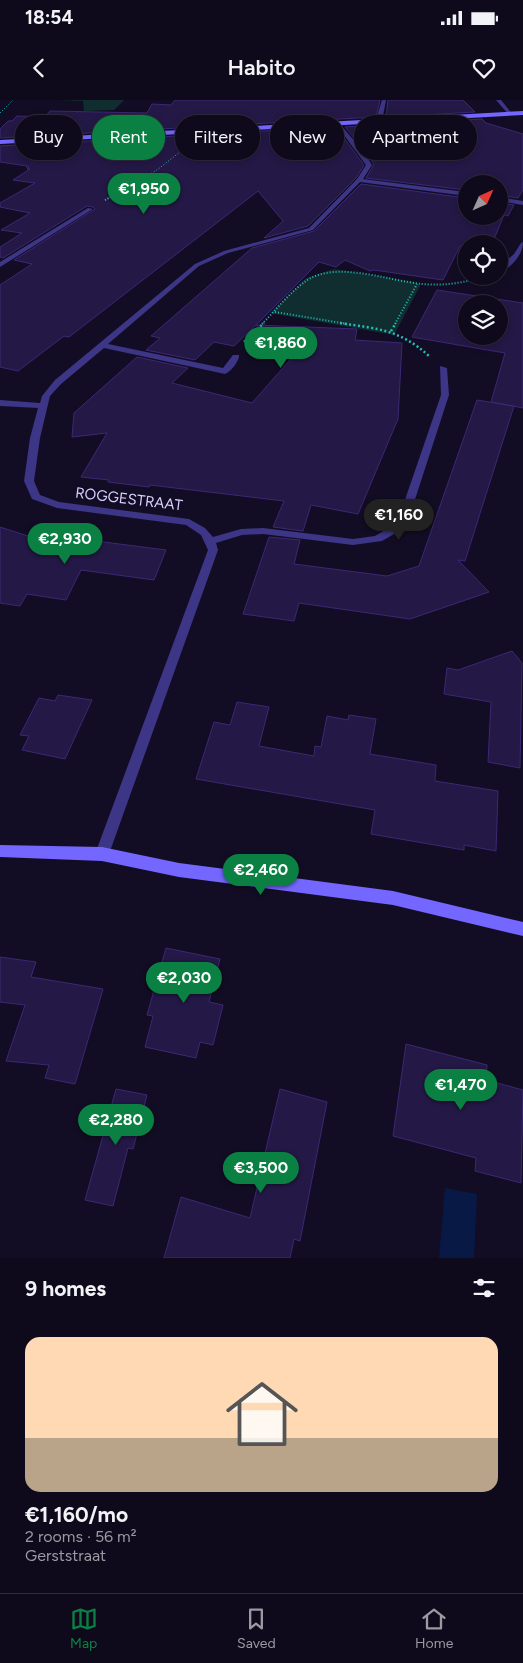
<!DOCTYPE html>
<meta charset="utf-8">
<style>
:root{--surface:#0e0a1b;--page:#1c1828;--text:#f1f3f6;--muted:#9b9aa3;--line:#2e2b3a;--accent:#0b8043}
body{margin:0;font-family:Figtree,sans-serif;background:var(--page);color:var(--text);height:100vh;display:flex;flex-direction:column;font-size:19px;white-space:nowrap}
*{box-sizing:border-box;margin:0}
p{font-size:16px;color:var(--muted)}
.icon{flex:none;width:28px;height:28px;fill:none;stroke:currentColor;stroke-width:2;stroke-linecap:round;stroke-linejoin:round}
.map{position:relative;height:1158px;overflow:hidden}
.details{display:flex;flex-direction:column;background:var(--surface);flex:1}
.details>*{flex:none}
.top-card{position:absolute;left:15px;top:15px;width:494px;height:45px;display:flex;gap:10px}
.needle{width:32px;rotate:45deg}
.controls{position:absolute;left:458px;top:75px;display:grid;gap:10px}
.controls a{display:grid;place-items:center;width:50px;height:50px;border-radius:50%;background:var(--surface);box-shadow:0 2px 8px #0003,0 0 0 1px var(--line);font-size:25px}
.price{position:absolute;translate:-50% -42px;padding:0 11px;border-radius:18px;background:var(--accent);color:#fff;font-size:16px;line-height:32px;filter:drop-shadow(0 1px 2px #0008)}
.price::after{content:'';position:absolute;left:50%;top:30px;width:15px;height:11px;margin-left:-8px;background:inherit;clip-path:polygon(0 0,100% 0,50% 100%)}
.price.current{background:#222;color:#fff}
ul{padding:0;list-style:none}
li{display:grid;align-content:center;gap:10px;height:265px;padding:0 25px}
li+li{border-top:1px solid var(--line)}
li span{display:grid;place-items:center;height:155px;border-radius:15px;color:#555}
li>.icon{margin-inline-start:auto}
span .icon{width:90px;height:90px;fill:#fffc;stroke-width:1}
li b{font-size:21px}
h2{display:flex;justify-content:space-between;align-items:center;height:60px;padding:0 25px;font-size:21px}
.pill{padding:0 18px;border-radius:22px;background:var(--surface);box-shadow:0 2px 8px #0003,0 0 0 1px var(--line);font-size:18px;line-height:45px}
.pill.current{background:var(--accent);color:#fff}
.status{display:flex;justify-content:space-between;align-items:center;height:35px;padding:0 25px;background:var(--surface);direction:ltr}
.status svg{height:14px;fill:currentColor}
header{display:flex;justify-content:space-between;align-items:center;height:65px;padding:0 25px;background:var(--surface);font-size:22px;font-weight:600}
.dock{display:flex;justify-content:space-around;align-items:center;height:70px;border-top:1px solid var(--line);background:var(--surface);font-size:14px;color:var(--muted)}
.dock a{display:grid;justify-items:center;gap:2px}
.dock .current{color:var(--accent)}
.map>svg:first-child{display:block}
</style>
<div class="status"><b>18:54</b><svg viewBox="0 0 49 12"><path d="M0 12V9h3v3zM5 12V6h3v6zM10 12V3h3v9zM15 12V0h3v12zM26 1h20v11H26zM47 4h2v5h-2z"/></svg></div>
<header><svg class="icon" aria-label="back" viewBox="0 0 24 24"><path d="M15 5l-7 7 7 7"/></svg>Habito<svg class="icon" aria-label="heart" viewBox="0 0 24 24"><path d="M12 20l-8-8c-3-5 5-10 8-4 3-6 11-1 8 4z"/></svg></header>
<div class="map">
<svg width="523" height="1158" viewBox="0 0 523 1158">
<rect width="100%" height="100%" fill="#120d24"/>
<path fill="#102e2f" d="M58 0H124L114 10 84 11 83 1Z
M334 169 415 182 420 186 394 235 270 213 306 178Z"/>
<path fill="#071944" d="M445 1088 477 1094 474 1158H439Z"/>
<path fill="#241846" stroke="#3c2874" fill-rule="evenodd" d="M175 0H380L376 17 0 38V29L8 21H12L17 16 45 17 50 11 147 13 152 4 171 5Z
M388 0H463L475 12 386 17Z
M482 19 486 23 523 34V90L518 98 499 95V84H466V90L366 78 374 64 365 51 345 27Z
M336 27 364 65 356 78 308 126 264 138 283 121 258 91 69 237 64 236 18 271 0 267V185L32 164 14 160 95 109 93 107 87 106 3 158 0 157V147L22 133 1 130 30 113 0 107V103L35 83 13 80 30 69H27L29 67H26L27 66 0 62V46Z
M361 84 466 98V116H499V103L514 105 508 116 504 115 492 144H466V147L460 146 443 180 374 170 370 171 345 160 336 167 319 162 256 225 357 229 355 240 402 243 398 319 358 414 311 405 303 431 273 427 284 401 150 385 149 387 108 382 109 380 81 377 107 333 72 337 74 313 137 257 188 268 172 283 252 303 297 252 256 225 234 246 214 242 195 260 146 250 160 238 151 236 252 148 314 131Z
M437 190 523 203V308L491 302 505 253 412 237ZM466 204H499V236H466Z
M477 300 514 306 465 461 458 460 489 492 410 519 299 503 294 521 243 514 269 437 300 440 294 464 387 476 419 466Z
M0 427 81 453 88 440 166 450 154 480 81 470 66 500 27 494 20 506 0 503Z
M512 551 522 563 520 668 488 662 491 602 444 594 447 568 458 570Z
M58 595 92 600 65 659 22 650 29 636 20 635 39 598 55 601Z
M237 602 269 607 259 646 314 656 315 646 321 647 327 616 348 620 349 615 376 619 370 654 436 665 435 681 498 691 496 751 464 745V750L371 734 375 710 196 679 214 622 230 625Z
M166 848 220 859 209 902 223 905 213 945 200 942 196 958 145 947 153 916 147 915Z
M0 857 36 862 31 877 103 889 75 984 45 978 49 965 6 961 25 905 0 902Z
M406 944 487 965 486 980 523 990 521 1083 475 1071 476 1058 393 1036Z
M116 989 147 995 133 1049 128 1048 113 1106 85 1100Z
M280 989 327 1002 300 1141 294 1139 290 1158H164L181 1097 250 1118Z"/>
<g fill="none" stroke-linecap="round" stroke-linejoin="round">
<path stroke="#27bcbb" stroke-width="1" stroke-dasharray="1 2" stroke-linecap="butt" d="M0 13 13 0
M107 99 157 70 180 52"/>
<path stroke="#27bcbb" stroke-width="2" stroke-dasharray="1 2" stroke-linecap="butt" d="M105 100 109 98
M275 212 348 224
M262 224C276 210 290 192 306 181 336 160 389 181 422 184 443 186 463 183 483 177
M395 224 417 184"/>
<path stroke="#27bcbb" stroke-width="2.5" stroke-dasharray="2 2.5" stroke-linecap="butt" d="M340 223C378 229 399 229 429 256
M391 231 396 223
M244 242 264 223"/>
<path fill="#3d3586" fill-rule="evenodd" d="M496 0H501L513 15H509Z"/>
<path fill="#3d3586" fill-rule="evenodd" d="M382 0H386L383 16 386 21 383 23 377 16Z
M335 23H339L364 52 372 65 363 79 466 92V96L360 82 313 130 228 153 199 166 108 244 223 268 233 255H239C240 260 231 272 225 274L104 248 61 284 50 296 40 338 34 381 40 395 59 402 189 419 205 428 213 437 241 429 263 428 353 439 375 436 397 423 441 295 440 266 447 268 449 295 406 427 382 441 353 445 263 434 242 435 216 443 218 450 109 754 107 759 102 761 97 759 95 754 208 450 201 435 186 425 57 408 32 399 24 381 30 338 38 308 0 306V300L40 303 42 296 55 280 195 164 224 151 309 128 357 79 366 65Z
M499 97 523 101V105L499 101Z
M88 108 93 109 0 167V162Z
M523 142C523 155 511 168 499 173V167L514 154 521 143Z"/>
<path fill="#7467ff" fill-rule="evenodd" d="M523 11V15L0 44V40Z
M0 745 102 747 179 763 393 791 523 822V836L393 805 179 777 102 761 0 757Z"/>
</g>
<g text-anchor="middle" stroke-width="5" stroke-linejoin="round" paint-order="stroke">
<g font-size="15" fill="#d8d0ff" stroke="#120d24">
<text transform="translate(129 399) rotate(7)" y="5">ROGGESTRAAT</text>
</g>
</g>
</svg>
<div class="controls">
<a><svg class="needle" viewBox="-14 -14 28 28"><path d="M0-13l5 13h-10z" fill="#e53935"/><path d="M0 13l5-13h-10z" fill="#9b9aa3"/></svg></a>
<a><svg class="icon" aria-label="locate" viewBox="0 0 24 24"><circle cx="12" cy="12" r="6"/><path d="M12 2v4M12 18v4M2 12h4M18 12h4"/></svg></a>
<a><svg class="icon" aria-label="layers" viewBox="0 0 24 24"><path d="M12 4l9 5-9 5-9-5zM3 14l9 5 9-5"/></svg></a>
</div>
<b class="price" style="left:144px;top:115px">€1,950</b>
<b class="price" style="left:281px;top:269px">€1,860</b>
<b class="price current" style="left:399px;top:441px">€1,160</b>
<b class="price" style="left:65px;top:465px">€2,930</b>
<b class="price" style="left:261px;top:796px">€2,460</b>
<b class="price" style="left:184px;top:904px">€2,030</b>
<b class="price" style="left:461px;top:1011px">€1,470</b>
<b class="price" style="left:116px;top:1046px">€2,280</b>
<b class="price" style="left:261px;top:1094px">€3,500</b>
<div class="top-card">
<a class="pill">Buy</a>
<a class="pill current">Rent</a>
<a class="pill">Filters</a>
<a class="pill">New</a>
<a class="pill">Apartment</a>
</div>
</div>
<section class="details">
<h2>9 homes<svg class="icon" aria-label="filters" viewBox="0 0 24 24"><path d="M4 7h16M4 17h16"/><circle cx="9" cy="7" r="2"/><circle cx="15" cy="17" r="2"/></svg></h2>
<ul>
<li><span style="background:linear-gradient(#ffd9b3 65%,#b9a48a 0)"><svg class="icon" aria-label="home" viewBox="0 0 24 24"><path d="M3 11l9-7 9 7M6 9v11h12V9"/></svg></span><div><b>€1,160/mo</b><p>2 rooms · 56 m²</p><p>Gerststraat</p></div></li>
</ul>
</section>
<nav class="dock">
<a class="current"><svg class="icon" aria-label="map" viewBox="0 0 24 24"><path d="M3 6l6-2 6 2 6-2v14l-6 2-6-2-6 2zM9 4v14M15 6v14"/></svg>Map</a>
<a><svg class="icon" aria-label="saved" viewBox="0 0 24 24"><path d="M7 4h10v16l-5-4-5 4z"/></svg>Saved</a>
<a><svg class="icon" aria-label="home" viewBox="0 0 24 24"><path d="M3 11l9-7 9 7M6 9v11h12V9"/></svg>Home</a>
</nav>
